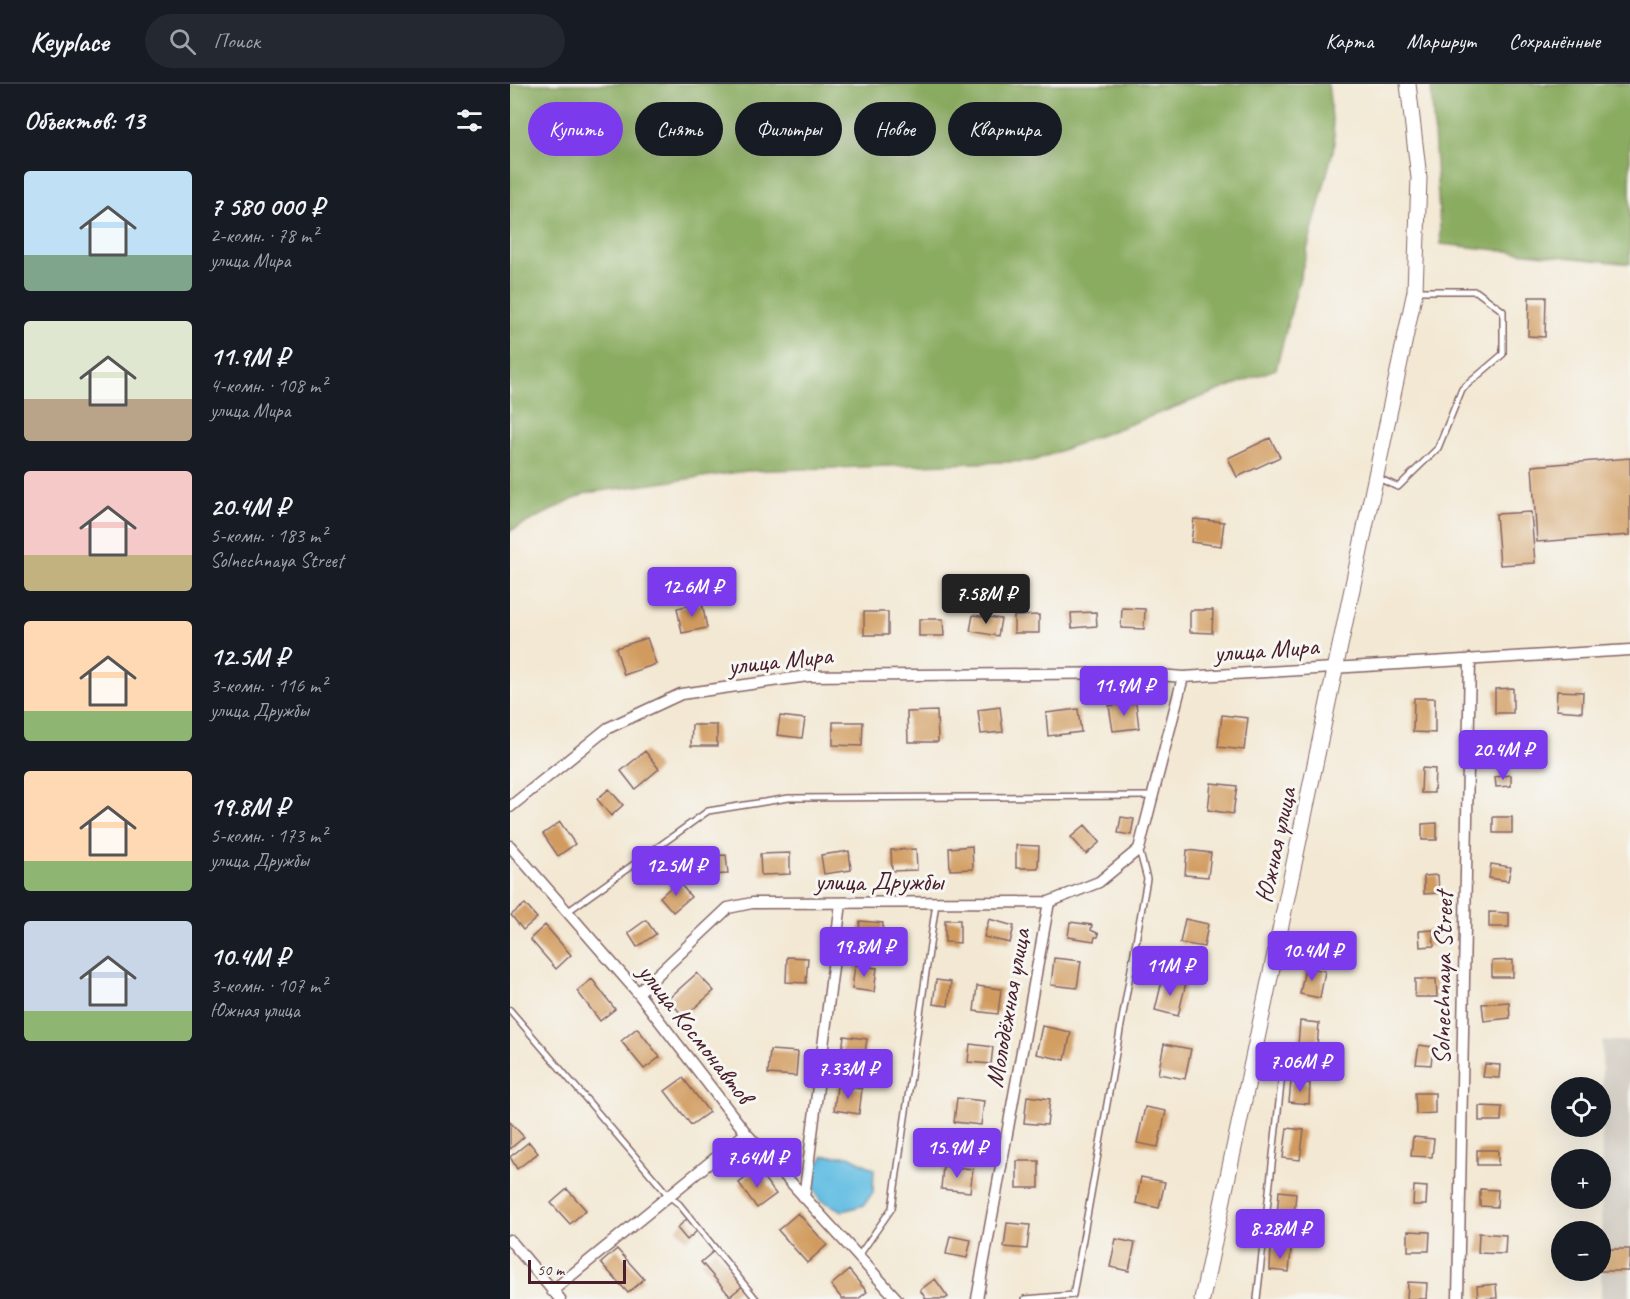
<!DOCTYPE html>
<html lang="ru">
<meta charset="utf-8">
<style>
:root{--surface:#171b24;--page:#242831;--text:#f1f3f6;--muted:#9ea1a6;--line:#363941;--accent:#7c3aed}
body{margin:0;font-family:Caveat,sans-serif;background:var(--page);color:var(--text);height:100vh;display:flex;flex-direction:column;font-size:22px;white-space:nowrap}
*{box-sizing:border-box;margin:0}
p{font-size:20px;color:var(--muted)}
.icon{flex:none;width:33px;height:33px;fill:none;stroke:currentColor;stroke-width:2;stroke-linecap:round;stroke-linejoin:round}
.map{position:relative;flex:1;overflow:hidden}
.drawer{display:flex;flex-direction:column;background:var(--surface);width:510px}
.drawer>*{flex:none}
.hud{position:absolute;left:18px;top:18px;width:570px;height:54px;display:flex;gap:12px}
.controls{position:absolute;left:1041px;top:993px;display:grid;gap:12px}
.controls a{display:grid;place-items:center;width:60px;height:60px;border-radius:50%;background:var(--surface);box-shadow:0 6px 24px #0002;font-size:30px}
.scale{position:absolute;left:18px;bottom:15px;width:98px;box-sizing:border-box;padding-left:6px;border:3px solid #4a1f2b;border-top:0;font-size:16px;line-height:21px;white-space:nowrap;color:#4a1f2b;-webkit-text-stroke:4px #f6f6f2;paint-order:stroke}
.price{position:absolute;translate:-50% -51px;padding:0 14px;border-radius:6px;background:var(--accent);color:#fff;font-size:20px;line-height:39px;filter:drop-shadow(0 2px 3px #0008)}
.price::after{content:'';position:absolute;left:50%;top:36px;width:18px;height:14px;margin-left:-9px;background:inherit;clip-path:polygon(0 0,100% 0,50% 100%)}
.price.selected{background:#222;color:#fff}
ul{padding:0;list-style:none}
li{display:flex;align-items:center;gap:18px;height:150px;padding:0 24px}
li span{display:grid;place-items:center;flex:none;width:168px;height:120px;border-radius:6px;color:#555}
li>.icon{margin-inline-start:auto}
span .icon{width:72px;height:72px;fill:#fffc;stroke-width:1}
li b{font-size:26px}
h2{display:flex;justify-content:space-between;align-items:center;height:72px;padding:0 24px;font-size:26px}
.chip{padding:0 21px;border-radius:27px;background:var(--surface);box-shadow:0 6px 24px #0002;font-size:21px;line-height:54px}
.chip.selected{background:var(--accent);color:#fff}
header{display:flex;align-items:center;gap:36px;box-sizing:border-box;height:84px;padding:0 30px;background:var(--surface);border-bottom:2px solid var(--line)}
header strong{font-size:28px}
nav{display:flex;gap:33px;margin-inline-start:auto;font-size:21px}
.search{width:420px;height:54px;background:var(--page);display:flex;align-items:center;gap:15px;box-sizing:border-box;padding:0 21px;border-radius:33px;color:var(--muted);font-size:22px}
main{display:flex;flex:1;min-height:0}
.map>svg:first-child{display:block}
</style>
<header>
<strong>Keyplace</strong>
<div class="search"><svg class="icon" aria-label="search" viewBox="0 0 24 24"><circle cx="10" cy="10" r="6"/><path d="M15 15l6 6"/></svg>Поиск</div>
<nav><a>Карта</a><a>Маршрут</a><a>Сохранённые</a></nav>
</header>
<main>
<section class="drawer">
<h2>Объектов: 13<svg class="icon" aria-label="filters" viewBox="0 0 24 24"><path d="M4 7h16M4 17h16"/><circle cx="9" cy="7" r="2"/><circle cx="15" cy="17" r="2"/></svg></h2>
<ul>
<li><span style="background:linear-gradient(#bfe0f5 70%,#7fa58c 0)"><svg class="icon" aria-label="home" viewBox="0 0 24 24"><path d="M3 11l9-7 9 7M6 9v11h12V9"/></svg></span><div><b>7 580 000 ₽</b><p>2-комн. · 78 m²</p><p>улица Мира</p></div></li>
<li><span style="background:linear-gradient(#dfe7d0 65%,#b9a48a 0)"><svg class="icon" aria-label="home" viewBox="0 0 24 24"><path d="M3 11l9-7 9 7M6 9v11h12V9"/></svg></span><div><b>11.9M ₽</b><p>4-комн. · 108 m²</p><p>улица Мира</p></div></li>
<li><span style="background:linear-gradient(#f6c9c9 70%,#c2b280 0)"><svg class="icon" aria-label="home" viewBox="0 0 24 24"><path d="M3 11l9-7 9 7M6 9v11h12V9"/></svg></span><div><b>20.4M ₽</b><p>5-комн. · 183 m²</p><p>Solnechnaya Street</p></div></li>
<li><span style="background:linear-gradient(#ffd9b3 75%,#8fb573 0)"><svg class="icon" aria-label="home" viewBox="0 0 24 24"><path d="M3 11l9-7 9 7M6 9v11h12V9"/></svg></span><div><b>12.5M ₽</b><p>3-комн. · 116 m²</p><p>улица Дружбы</p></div></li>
<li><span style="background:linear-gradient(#ffd9b3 75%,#8fb573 0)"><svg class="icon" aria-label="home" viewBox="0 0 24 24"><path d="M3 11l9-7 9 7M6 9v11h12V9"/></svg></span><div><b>19.8M ₽</b><p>5-комн. · 173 m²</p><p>улица Дружбы</p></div></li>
<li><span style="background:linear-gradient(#c9d6e8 75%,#8fb573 0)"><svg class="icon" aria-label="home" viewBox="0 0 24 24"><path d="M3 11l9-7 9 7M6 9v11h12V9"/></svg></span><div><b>10.4M ₽</b><p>3-комн. · 107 m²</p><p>Южная улица</p></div></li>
</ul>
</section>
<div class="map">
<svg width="1120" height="1215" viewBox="0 0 1120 1215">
<rect width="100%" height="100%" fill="#f6f6f2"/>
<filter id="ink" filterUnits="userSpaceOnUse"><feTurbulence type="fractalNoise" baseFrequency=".0167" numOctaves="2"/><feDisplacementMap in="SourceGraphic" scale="12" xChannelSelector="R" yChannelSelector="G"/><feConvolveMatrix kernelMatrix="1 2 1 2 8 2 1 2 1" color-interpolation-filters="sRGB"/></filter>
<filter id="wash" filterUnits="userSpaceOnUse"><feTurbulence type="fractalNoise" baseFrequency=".008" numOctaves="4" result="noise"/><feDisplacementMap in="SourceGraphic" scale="24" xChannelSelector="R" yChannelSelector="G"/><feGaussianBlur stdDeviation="1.35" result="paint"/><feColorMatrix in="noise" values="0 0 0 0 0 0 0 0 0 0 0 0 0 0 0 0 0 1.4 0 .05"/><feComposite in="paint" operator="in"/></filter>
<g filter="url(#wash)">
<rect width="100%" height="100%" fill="#f3e8d3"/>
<path fill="#cbc3b8" d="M1092 957H1120V1215H1091Z"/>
<path fill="#8aac60" stroke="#6a6646" stroke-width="1.5" d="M0 0H818L825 59 766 285 523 377 236 387 76 409 0 447Z
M921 0H1120V180L931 160Z"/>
<path fill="#66bfe3" stroke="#586f87" stroke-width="1.5" d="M314 1072H339L364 1085 363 1108 354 1121 333 1127 310 1116 297 1093Z"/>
<g id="blocks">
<path fill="#d19b5e" d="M1019 213H1036L1035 253 1018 252Z
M760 354 770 373 727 393 718 374Z
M1120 374V451L1027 458 1022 382Z
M1021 428 1025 479 990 481 986 430Z
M684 435 714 438 711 462 681 458Z
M192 519 197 544 172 549 167 524Z
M612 524 635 525 634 545 611 544Z
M680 526H703L702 549 680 548Z
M354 528H378V551H354Z
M586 528 587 542 562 544 561 529Z
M463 531 491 535 488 552 460 547Z
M529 531V549H504V532Z
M409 535H433L434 552H409Z
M137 554 146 580 114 591 106 564Z
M1003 604V629H985V605Z
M1047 607 1073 608 1072 628 1046 626Z
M904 614H925V649L903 648Z
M626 619 629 644 603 647 599 622Z
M490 623 493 648 471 650 468 626Z
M568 625 571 648 538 652 536 629Z
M427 627 428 658H398L397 628Z
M712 631 738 634 734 666 708 663Z
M270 632 295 635 292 654 267 651Z
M323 638H353L352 662 323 661Z
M182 641H207V662H181Z
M135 667 149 685 125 705 111 687Z
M912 684 925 685 924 709H911Z
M1001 691V702L986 703 985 693Z
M701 699 727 702 723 730 698 726Z
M99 705 113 721 101 732 87 715Z
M611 733 624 735 621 751 608 749Z
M983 733H1002V749H983Z
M50 738 65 760 48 772 33 750Z
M927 739V756H912V740Z
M575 741 590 758 576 770 561 753Z
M506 761 529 762 528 784H506Z
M462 762 463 785 440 786 439 764Z
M406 765 407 786 382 787 381 766Z
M677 766 701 769 698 793 675 791Z
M339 767 341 786 314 790 311 771Z
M280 769V790L251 791 250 770Z
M216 771 218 790 199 791 198 772Z
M981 780 1001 783 998 797 979 794Z
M928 791 929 809 914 810V792Z
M168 797 181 813 163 828 150 813Z
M15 820 27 834 13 846 1 831Z
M979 828 999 829V843H979Z
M479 835 504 842 500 859 474 853Z
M675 835 698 840 694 863 670 859Z
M136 836 146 850 127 863 118 849Z
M435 836H450V859L435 858Z
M350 837 373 839 371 859 348 856Z
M560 838 582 841 581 846 589 850 588 853H585L584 857 558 853Z
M35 841 61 871 46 885 20 855Z
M923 846 924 862 910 863 909 847Z
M277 873 298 874 296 899 276 898Z
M544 874 571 877 567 904 541 901Z
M1003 876V893H982V877Z
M345 881 367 884 364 908 342 905Z
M795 883 815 887 810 914 790 910Z
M187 889 204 907 174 933 158 915Z
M653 893 676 899 668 932 645 926Z
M82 895 105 925 90 937 67 907Z
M905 895H926L927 913H905Z
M426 896 441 898 438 922 423 920Z
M467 902 491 905 488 930 464 927Z
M999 918 1000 934 974 937 972 920Z
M790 937 809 939 807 963 788 961Z
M532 942 561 948 555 976 526 970Z
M127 944 150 973 134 985 111 957Z
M334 952 357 955 354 975 331 973Z
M460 960 483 963 481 980 458 978Z
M654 960 681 965 675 995 648 990Z
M909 961 923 963 921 981 906 980Z
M260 966 288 968 286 992 258 990Z
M975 980 990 981 989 994 973 993Z
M173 994 199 1028 181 1041 155 1007Z
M781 998 800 999 799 1020 779 1018Z
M327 1002 352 1005 349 1030 324 1026Z
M905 1009H925V1029L906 1030Z
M517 1012 540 1015 537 1041 514 1039Z
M447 1014 474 1017 471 1041 444 1038Z
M969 1022 992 1023 991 1037H969Z
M635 1023 656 1027 648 1063 627 1059Z
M0 1038 14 1053 0 1065Z
M777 1044 794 1046 790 1076 773 1074Z
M903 1053 924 1055 922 1073 901 1072Z
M19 1058 28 1069 7 1085 0 1073Z
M967 1066H988V1081H967Z
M507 1077H529V1104H507Z
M433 1082 463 1085 460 1108 431 1105Z
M247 1085 266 1110 247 1124 229 1099Z
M631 1093 655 1098 649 1124 626 1119Z
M904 1102 917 1103 916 1121H903Z
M57 1105 76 1126 60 1140 41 1119Z
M970 1105 988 1106 987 1123 970 1122Z
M769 1107 786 1109 784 1133 767 1132Z
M288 1129 317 1161 297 1179 268 1146Z
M178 1134 188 1146 177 1156 167 1144Z
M497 1139 520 1141 517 1165 494 1163Z
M898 1147 920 1148 919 1167H898Z
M969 1149 996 1151 995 1170 968 1169Z
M440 1152 461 1156 457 1174 436 1170Z
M606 1155 625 1159 619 1187 600 1183Z
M761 1164 781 1165 779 1188 760 1186Z
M107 1165 134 1195 118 1209 91 1179Z
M1090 1165H1120L1119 1187H1090Z
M205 1166 234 1201 220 1212 191 1178Z
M339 1186 357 1208 348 1215H332L321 1201Z
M425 1195 438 1213 435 1215H416L410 1206Z
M898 1198 917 1199 916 1215H897Z
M986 1200 987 1214 968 1215 967 1202Z"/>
</g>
</g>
<g filter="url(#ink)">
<use href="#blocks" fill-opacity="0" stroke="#856566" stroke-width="1.5"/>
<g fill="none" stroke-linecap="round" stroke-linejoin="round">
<defs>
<path id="service" d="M868 394 888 403 928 364 952 305 993 270V227L966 207H906
M57 828 198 727 279 714 643 712
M0 926 159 1112 169 1120 246 1215
M745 977 773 982 747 1215
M348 1173 382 1124 426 819
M515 1215 563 1211 637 795 629 765"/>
<path id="minor" d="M0 723 98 644 171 610 298 592 626 589 673 593 1120 566
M0 762 128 909 236 1049 387 1215
M128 909 218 824 242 819 539 818 589 798 629 765 673 593
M294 1114 331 819
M0 1156 50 1215
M42 1207 236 1049
M467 1215 539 818
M948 1215 960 575"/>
<path id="secondary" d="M692 1215 905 207 909 94 898 0"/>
</defs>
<use href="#service" stroke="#856566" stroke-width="8"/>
<use href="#minor" stroke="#856566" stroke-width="13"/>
<use href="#secondary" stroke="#856566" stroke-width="17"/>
<use href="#service" stroke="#fff" stroke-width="5"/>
<use href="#minor" stroke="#fff" stroke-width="10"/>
<use href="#secondary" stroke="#fff" stroke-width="15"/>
</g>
</g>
<g text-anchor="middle" stroke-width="6" stroke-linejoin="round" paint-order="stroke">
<g font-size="26" fill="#4a1f2b" stroke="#f6f6f2">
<text transform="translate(756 565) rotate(-4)" y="9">улица Мира</text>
<text transform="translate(270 576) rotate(-6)" y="9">улица Мира</text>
<text transform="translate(765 761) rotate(-78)" y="9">Южная улица</text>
<text x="369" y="806">улица Дружбы</text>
<text transform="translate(932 894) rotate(-89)" y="9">Solnechnaya Street</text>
<text transform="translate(497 924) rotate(-80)" y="9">Молодёжная улица</text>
<text transform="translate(186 949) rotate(52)" y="9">улица Космонавтов</text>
</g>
</g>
</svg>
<div class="controls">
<a><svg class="icon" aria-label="locate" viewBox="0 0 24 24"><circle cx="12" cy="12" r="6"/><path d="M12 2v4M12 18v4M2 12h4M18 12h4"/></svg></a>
<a>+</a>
<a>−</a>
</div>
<div class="scale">50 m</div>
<b class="price" style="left:182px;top:534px">12.6M ₽</b>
<b class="price selected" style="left:476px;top:541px">7.58M ₽</b>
<b class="price" style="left:614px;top:633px">11.9M ₽</b>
<b class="price" style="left:993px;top:697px">20.4M ₽</b>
<b class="price" style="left:166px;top:813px">12.5M ₽</b>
<b class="price" style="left:354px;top:894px">19.8M ₽</b>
<b class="price" style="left:802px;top:898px">10.4M ₽</b>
<b class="price" style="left:660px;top:913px">11M ₽</b>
<b class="price" style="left:790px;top:1009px">7.06M ₽</b>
<b class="price" style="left:338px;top:1016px">7.33M ₽</b>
<b class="price" style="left:447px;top:1095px">15.9M ₽</b>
<b class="price" style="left:247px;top:1105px">7.64M ₽</b>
<b class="price" style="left:770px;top:1176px">8.28M ₽</b>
<div class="hud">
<a class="chip selected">Купить</a>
<a class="chip">Снять</a>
<a class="chip">Фильтры</a>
<a class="chip">Новое</a>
<a class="chip">Квартира</a>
</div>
</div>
</main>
